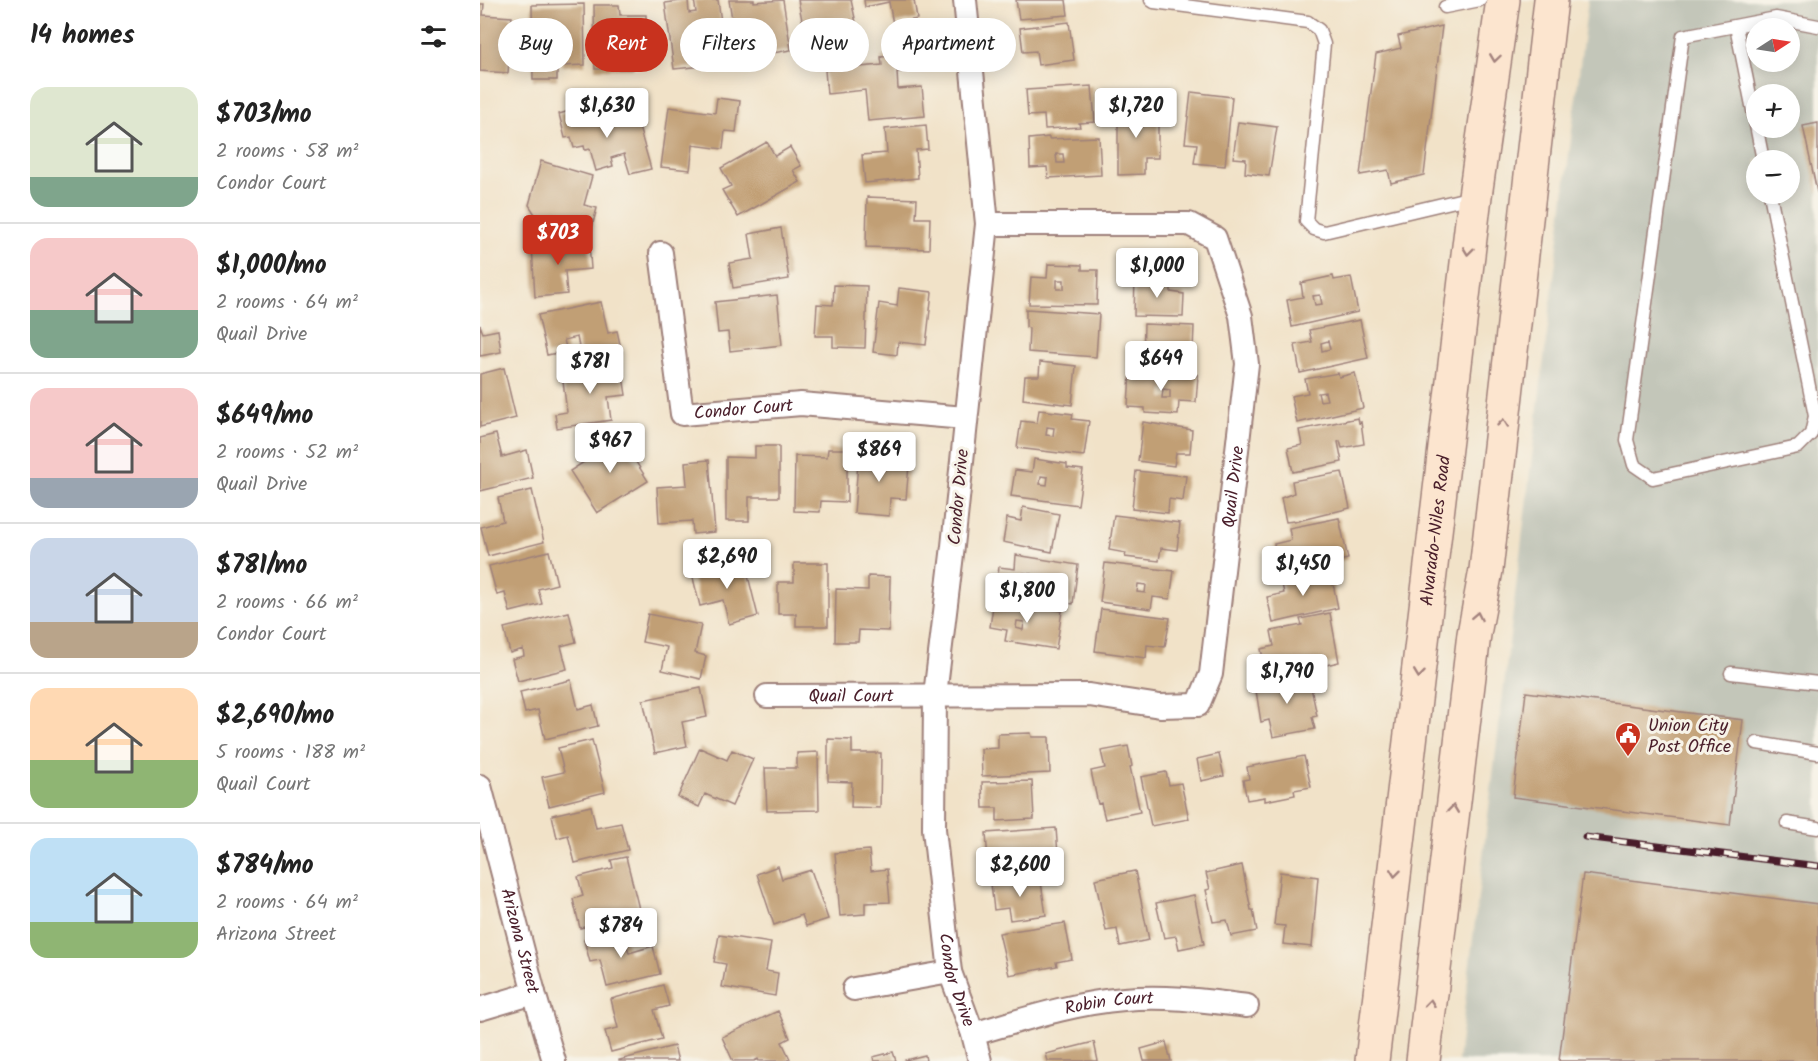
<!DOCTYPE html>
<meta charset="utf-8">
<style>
:root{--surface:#fff;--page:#f2f2f2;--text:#222;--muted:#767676;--line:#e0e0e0;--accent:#c8321e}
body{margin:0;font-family:Kalam,sans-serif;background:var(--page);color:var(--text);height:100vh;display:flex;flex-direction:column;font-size:22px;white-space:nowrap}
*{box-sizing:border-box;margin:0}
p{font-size:20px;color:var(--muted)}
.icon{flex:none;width:33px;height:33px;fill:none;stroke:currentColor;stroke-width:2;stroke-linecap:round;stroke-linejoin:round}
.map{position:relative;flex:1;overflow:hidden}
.sheet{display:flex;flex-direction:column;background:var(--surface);width:480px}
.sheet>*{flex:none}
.banner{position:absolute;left:18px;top:18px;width:570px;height:54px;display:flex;gap:12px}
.needle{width:39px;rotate:78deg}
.controls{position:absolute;left:1266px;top:18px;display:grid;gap:12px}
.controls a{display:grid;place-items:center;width:54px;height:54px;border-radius:50%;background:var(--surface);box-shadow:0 3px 15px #0003;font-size:30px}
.price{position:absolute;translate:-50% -51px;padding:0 14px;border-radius:6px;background:#fff;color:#222;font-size:20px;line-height:39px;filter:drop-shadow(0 2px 3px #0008)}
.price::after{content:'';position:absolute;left:50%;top:36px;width:18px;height:14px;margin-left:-9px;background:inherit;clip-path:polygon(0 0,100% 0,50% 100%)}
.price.active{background:var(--accent);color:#fff}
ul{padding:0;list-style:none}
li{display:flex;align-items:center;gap:18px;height:150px;padding:0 30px}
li+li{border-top:2px solid var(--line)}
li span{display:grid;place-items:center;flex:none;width:168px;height:120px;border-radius:18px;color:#555}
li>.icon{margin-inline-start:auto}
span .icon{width:72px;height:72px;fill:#fffc;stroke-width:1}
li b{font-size:26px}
h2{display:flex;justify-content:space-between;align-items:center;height:72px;padding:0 30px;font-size:26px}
.tag{padding:0 21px;border-radius:27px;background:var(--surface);box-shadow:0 3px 15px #0003;font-size:21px;line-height:54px}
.tag.active{background:var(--accent);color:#fff}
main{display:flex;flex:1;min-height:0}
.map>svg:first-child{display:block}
</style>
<main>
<section class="sheet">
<h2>14 homes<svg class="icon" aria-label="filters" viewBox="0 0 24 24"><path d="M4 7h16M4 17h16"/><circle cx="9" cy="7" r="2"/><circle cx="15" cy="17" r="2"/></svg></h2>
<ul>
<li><span style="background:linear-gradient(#dfe7d0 75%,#7fa58c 0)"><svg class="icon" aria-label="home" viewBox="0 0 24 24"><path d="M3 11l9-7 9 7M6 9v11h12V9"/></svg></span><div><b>$703/mo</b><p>2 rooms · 58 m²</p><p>Condor Court</p></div></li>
<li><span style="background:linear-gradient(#f6c9c9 60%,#7fa58c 0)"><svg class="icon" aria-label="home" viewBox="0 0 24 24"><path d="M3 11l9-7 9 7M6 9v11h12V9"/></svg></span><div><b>$1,000/mo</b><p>2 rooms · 64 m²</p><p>Quail Drive</p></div></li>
<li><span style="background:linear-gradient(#f6c9c9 75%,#9aa5b1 0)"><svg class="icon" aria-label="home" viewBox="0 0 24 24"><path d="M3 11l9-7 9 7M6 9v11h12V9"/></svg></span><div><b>$649/mo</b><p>2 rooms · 52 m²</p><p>Quail Drive</p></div></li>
<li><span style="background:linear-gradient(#c9d6e8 70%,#b9a48a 0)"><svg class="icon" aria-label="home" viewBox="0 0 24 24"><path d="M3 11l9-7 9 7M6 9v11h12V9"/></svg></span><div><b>$781/mo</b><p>2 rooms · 66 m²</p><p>Condor Court</p></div></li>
<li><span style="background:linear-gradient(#ffd9b3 60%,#8fb573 0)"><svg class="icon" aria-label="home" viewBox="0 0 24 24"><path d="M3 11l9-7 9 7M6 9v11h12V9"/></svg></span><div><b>$2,690/mo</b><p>5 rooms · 188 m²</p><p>Quail Court</p></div></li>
<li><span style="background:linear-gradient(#bfe0f5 70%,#8fb573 0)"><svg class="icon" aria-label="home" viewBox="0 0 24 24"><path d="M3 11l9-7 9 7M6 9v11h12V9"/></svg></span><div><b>$784/mo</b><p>2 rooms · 64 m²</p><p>Arizona Street</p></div></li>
</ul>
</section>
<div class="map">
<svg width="1338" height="1061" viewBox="0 0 1338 1061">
<rect width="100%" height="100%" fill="#f7f3e8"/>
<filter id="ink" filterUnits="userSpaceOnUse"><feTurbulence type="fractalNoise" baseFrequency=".0167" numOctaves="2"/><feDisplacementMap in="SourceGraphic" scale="12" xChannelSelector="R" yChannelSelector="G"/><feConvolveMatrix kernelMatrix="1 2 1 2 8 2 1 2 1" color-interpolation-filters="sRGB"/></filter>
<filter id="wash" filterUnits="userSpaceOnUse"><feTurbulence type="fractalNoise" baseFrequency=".008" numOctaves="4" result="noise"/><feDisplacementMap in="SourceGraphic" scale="24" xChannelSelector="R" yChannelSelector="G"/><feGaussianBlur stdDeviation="1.35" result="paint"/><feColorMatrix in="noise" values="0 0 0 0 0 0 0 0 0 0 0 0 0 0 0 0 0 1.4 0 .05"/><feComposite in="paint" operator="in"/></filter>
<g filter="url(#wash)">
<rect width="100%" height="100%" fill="#f1e2c8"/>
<path fill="#c3c6b9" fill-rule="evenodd" d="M1108 0H1338V1061H978ZM1276 28H1310V62H1276ZM1276 94H1310V128H1276ZM1276 160H1310V194H1276Z"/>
<g id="blocks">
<path fill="#c19f75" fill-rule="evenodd" d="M208 0 209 13 216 12 214 0H238L243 37 221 40 224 66 194 69 185 3Z
M249 0H274V2L303 0 311 50 287 54 285 40 256 44Z
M318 0H371L378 32 343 39 342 32 325 35Z
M384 0H434L437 19 413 24 409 2 385 7Z
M536 0H586L588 15 539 19Z
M0 4H4L3 15 32 17 28 73 0 71Z
M104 4 105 65 82 66V57L77 58V80H53L52 5Z
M114 5H139L140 15H166V46L152 47 153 69H115Z
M589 22 594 60 558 65 556 51 543 52 540 28Z
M962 26 944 175 911 183 908 170 880 175 896 54 921 48 918 36Z
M439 53 441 70 417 72 418 89 442 87 445 116 388 121 385 90 347 94 345 70 402 65 401 57Z
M612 86 615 122 599 123 600 127 565 129 564 115 548 116 546 90Z
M711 92 752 97 745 166 714 163 717 144 705 143Z
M237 98 260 101 256 132 245 131 243 149 213 145 210 170 181 167 189 107 235 113Z
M103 107 106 119 114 117 116 124 155 113 171 169 150 174 144 154 131 158 133 166 116 171 110 149 105 150 104 146 94 148 91 137 85 138 79 114Z
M674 107V123H678V158H664V174L638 175V108Z
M758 122 797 127 789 176 765 173 766 159 753 158Z
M1338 123V192H1337L1323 126Z
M446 125 448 149 436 150 438 178 385 183 382 155 407 153 405 129Z
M569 137V139L619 137 621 175 568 178 567 167 550 168 549 139ZM576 154H583L584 163H577Z
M287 142 295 156 310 147 321 166 313 170 320 182 258 217 242 190 251 186 241 168Z
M61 161 112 176 104 205 117 208 111 231 56 216 49 205Z
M387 197 437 199 436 218H450L449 249 386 247Z
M301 228 309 279 253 288 249 263 273 259 269 234Z
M109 242 111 269 85 271 87 294 55 297 52 246Z
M568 264 602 265V270H618L617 305 549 304 551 277 567 278ZM577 280H584V289H577Z
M853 276 854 280 871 277 878 312 812 327 807 300 823 297 821 283ZM840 295 842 304 835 305 833 296Z
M655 277 691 279V292L704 294 703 317 654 316Z
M354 285 387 286 385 348 353 347V336H335L337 304 353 305Z
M419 288 452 292 446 345 418 342 417 355 393 352 399 303 417 306Z
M297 295 302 345 250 351 248 332 238 333 235 302Z
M121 302 128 333 137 331 142 353 102 361 97 337 84 340 87 351 67 355 58 315Z
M546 309 619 314 616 357 548 352 549 328 546 327Z
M880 320 888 358 820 373 815 345 832 342 829 330ZM848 341 850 349 842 351 841 343Z
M664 324 714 326 713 351 699 350V364L663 362Z
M0 325 3 333 18 330 21 352 0 356Z
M560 362 596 366 592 405 543 399 545 376H559Z
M141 363 146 395 128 397 131 420 77 428 75 414 87 412 82 374Z
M24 368 36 418 0 427V374Z
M650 372 718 375 716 402 699 401 698 415 665 413V408L648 407ZM683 389 690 390V398H682Z
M858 373 859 377 875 373 883 408 817 423 811 396 828 393 825 379ZM845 392 847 400 840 401 838 393Z
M559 410 593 414 592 419 609 421 604 456 537 448 541 421 557 423ZM567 427 574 428 573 436 566 435Z
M878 418 879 423 881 422 884 444 862 448 860 441 858 442 862 462 813 472 808 448 822 445 819 430Z
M663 422 712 430 710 453H696L694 466 658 461Z
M150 432 160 448 151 454 168 481 117 513 90 471Z
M16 434 22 457 47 450 53 478 0 491V438Z
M275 446H299V497H269V521H246V457L275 458Z
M348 449H367V502L341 501 340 512 314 511 315 456 347 457Z
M379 451 410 454V463L429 465 426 499 410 498 409 516 374 513Z
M554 459 587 464V468L603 470 598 505 531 496 535 470 552 472ZM561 476 568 477 567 485 560 484Z
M229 460 235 532 213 534 212 521 179 523 177 487 207 485 205 462Z
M656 471 706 476 703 501 689 499 688 513 652 509Z
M862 472 870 508 814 522V521L806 522 801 498 814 493 812 481Z
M52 490 64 542 8 556 1 527 23 521 18 498Z
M543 507 579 514 572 552 523 542 527 518 541 521Z
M634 515 700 523 697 550 681 548 679 561 645 557 646 553 629 550Z
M859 518 868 559 800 573 794 544 811 540 809 528Z
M69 551 77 584 58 589 62 604 30 612 25 593 17 595 9 566Z
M536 555 598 565 593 604 515 594 519 567 535 569ZM544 573 551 574 550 582 543 581Z
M264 560 278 616 249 624 243 600 220 606 212 574Z
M314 563H348V626H316V614H298V582H314Z
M625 563 694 571 690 599 673 597 671 609 620 602ZM658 584 666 585 665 593 657 592Z
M834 573 835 577 851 574 858 608 793 623 787 597 804 593 801 580Z
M388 576 410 577 409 631 379 630 378 642H355L356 589 388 590Z
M514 599 582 611 576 649 525 641 527 630 510 627ZM537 621 544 622 543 630 536 628Z
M621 609 690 618 685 647 667 645 666 658 615 651Z
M89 612 96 642 81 646 87 669 38 681 32 659 44 656 43 649 30 653 24 628Z
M850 613 859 662 833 668 832 662 786 672 781 649 794 646 791 631 822 625 820 619Z
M168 614 221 625 215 653 226 656 221 679 182 670 187 647 162 642Z
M828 673 837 716 832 717 835 729 793 737 789 720 781 722 775 684Z
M91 680 98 709 113 705 118 726 65 739 58 710 45 713 40 692Z
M221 688 227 717 202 722 207 746 175 753 163 700Z
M1046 692 1263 720 1250 825 1033 797Z
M551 733 552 737H569L570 773 502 776 501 749 518 748V734Z
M348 739 372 740V753H401L400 808 371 807 372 782 348 781Z
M112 740 125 792 69 806 62 777 84 772 78 748Z
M648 746 652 766 650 767 660 812 625 819 621 803 618 804 611 771 625 768 621 751Z
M220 748 247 760 252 750 273 759 252 806 225 794 219 807 198 797Z
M338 752 339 810 287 811 285 768H317V753Z
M739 754 744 776 721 781 717 759Z
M824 756 831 787 814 790 815 795 785 801V797L767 800 763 780 769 779 767 767Z
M686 772 689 785 701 783 709 819 671 826 661 777Z
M552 781 554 819 517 821V808H503L502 782Z
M111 806 116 828 141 823 148 850 95 863 88 835 77 838 72 815Z
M576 828 579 868 525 872 524 861 508 862 506 833Z
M389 850 391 871 407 869 410 902 385 903V914L360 916 355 853Z
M146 857 160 913 100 928 93 899 103 896 98 877 133 868 131 860Z
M762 865 771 910H773L777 931 751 936 747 920 733 922 726 890 730 889 726 873Z
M298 866 302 879 331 870 348 919 326 926 322 915 294 925 277 874Z
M655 871 669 940 640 946 637 929 626 931 615 879Z
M800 872 838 877 832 947 803 944 805 926 794 925Z
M1103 874 1338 904V1061H1079Z
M560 876 566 915 530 920 528 908 514 910 511 884Z
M714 895 724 944 699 949 696 936 684 938 676 903Z
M585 923 592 959 576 962 577 966 529 975 519 933Z
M143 930 149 953 173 946 180 974 127 987 120 960 110 962 104 940Z
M239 935 291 943 286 971 298 973 295 996 242 987 246 964 234 962Z
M183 985 189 1006 174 1010 182 1039 131 1052 125 1031 138 1028 131 999Z
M298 1011 310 1038 302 1042 310 1059 306 1061H279L278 1059 274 1061H253L242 1037Z
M614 1042 618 1061H568L566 1054Z
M686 1042 691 1061H664L661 1049Z
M194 1046 198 1061H139V1060Z
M413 1052 416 1061H394L393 1057Z
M445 1055 446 1061H425V1060Z"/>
</g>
</g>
<g filter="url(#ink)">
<use href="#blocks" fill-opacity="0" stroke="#9e807a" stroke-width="1.5"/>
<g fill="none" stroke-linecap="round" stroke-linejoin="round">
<defs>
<path id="service" d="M671 0 674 2 828 22 839 30 844 44 826 221 834 229 844 232 992 197
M965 7 1000 0
M1256 26 1283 160
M1290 194 1335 416 1331 434 1318 447 1173 478 1154 465 1147 440 1203 36 1296 18 1338 26
M1251 673 1338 683
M1277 743 1338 753
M1307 823 1338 828"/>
<g id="minor">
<path id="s1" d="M485 0 507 224 473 546 455 695 454 829 470 972 493 1034 500 1061"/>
<path id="s2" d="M181 253 202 414 321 404 485 418"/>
<path id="s3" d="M287 696 609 695 680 706 718 705 731 674 767 364 761 316 735 238 709 224H507"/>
<path id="s4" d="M0 786 54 993 74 1061"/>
<path d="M374 989 470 972"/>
<path d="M0 1009 54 993"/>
<path id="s5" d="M493 1034C542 1020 593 1003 644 999 685 995 727 1001 767 1006"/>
</g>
<g id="secondary">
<path id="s6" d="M892 1061 995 196 1023 0"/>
<path d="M943 1061 994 634 1006 570 1071 0"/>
</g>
</defs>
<use href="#service" stroke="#9e807a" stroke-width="15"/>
<use href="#minor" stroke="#9e807a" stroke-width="26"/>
<use href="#secondary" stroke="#9e807a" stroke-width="36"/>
<use href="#service" stroke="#fff" stroke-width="12"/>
<use href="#minor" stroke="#fff" stroke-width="22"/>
<use href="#secondary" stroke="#fce5cf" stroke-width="33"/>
<defs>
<path id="rail" d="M1105 837 1338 866"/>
</defs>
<use href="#rail" stroke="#4a1f2b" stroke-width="7"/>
<use href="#rail" stroke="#f7f3e8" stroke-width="4.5" stroke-dasharray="14" stroke-linecap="butt"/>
</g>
<defs><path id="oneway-chevron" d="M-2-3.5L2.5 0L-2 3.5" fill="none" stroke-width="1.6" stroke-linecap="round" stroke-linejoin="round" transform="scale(1.5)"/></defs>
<g stroke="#a3827d">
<use href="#oneway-chevron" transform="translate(1015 58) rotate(98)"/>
<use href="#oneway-chevron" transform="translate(988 251) rotate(97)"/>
<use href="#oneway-chevron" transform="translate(1023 423) rotate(-84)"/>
<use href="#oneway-chevron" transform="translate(997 616) rotate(-79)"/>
<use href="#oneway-chevron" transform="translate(939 674) rotate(97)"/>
<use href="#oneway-chevron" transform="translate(973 809) rotate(-83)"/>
<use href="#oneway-chevron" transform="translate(915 873) rotate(97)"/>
<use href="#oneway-chevron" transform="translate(950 1003) rotate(-83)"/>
</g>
</g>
<defs>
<symbol id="civic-pin" viewBox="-11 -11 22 30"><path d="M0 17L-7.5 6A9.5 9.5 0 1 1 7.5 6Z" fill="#c8321e" stroke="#f7f3e8"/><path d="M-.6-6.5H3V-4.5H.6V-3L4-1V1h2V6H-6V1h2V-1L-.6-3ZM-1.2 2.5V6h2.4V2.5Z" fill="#fff"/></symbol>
</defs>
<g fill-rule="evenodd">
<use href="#civic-pin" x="1133" y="720" width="30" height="40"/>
</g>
<g text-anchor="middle" stroke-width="6" stroke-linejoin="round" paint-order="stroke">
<g font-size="18" fill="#4a1f2b" stroke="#f7f3e8">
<text dy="6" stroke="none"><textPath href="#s2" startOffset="224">Condor Court</textPath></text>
<text dy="6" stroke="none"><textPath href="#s3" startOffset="654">Quail Drive</textPath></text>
<text transform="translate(478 497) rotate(-85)" y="6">Condor Drive</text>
<text dy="6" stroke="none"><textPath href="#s6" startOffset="534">Alvarado-Niles Road</textPath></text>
<text dy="6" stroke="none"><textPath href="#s3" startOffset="84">Quail Court</textPath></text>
<text dy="6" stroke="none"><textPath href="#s4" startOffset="160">Arizona Street</textPath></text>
<text dy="6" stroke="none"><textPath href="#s1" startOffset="986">Condor Drive</textPath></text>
<text dy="6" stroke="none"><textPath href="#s5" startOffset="140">Robin Court</textPath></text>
</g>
<g font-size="18" fill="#4a1f2b" stroke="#f7f3e8" text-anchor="start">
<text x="1168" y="731">Union City<tspan x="1168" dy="21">Post Office</tspan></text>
</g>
</g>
</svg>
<div class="controls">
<a><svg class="needle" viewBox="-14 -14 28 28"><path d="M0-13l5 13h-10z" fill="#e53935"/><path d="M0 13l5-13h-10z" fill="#767676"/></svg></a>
<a>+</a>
<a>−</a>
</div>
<b class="price" style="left:127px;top:139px">$1,630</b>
<b class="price" style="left:656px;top:139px">$1,720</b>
<b class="price active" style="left:78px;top:266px">$703</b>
<b class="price" style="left:677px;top:299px">$1,000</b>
<b class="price" style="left:681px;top:392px">$649</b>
<b class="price" style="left:110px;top:395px">$781</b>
<b class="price" style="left:130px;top:474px">$967</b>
<b class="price" style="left:399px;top:483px">$869</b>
<b class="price" style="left:247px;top:590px">$2,690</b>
<b class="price" style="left:823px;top:597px">$1,450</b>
<b class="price" style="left:547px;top:624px">$1,800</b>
<b class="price" style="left:807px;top:705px">$1,790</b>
<b class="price" style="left:540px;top:898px">$2,600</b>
<b class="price" style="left:141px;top:959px">$784</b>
<div class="banner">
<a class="tag">Buy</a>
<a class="tag active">Rent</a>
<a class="tag">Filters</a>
<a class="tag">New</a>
<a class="tag">Apartment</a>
</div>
</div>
</main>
